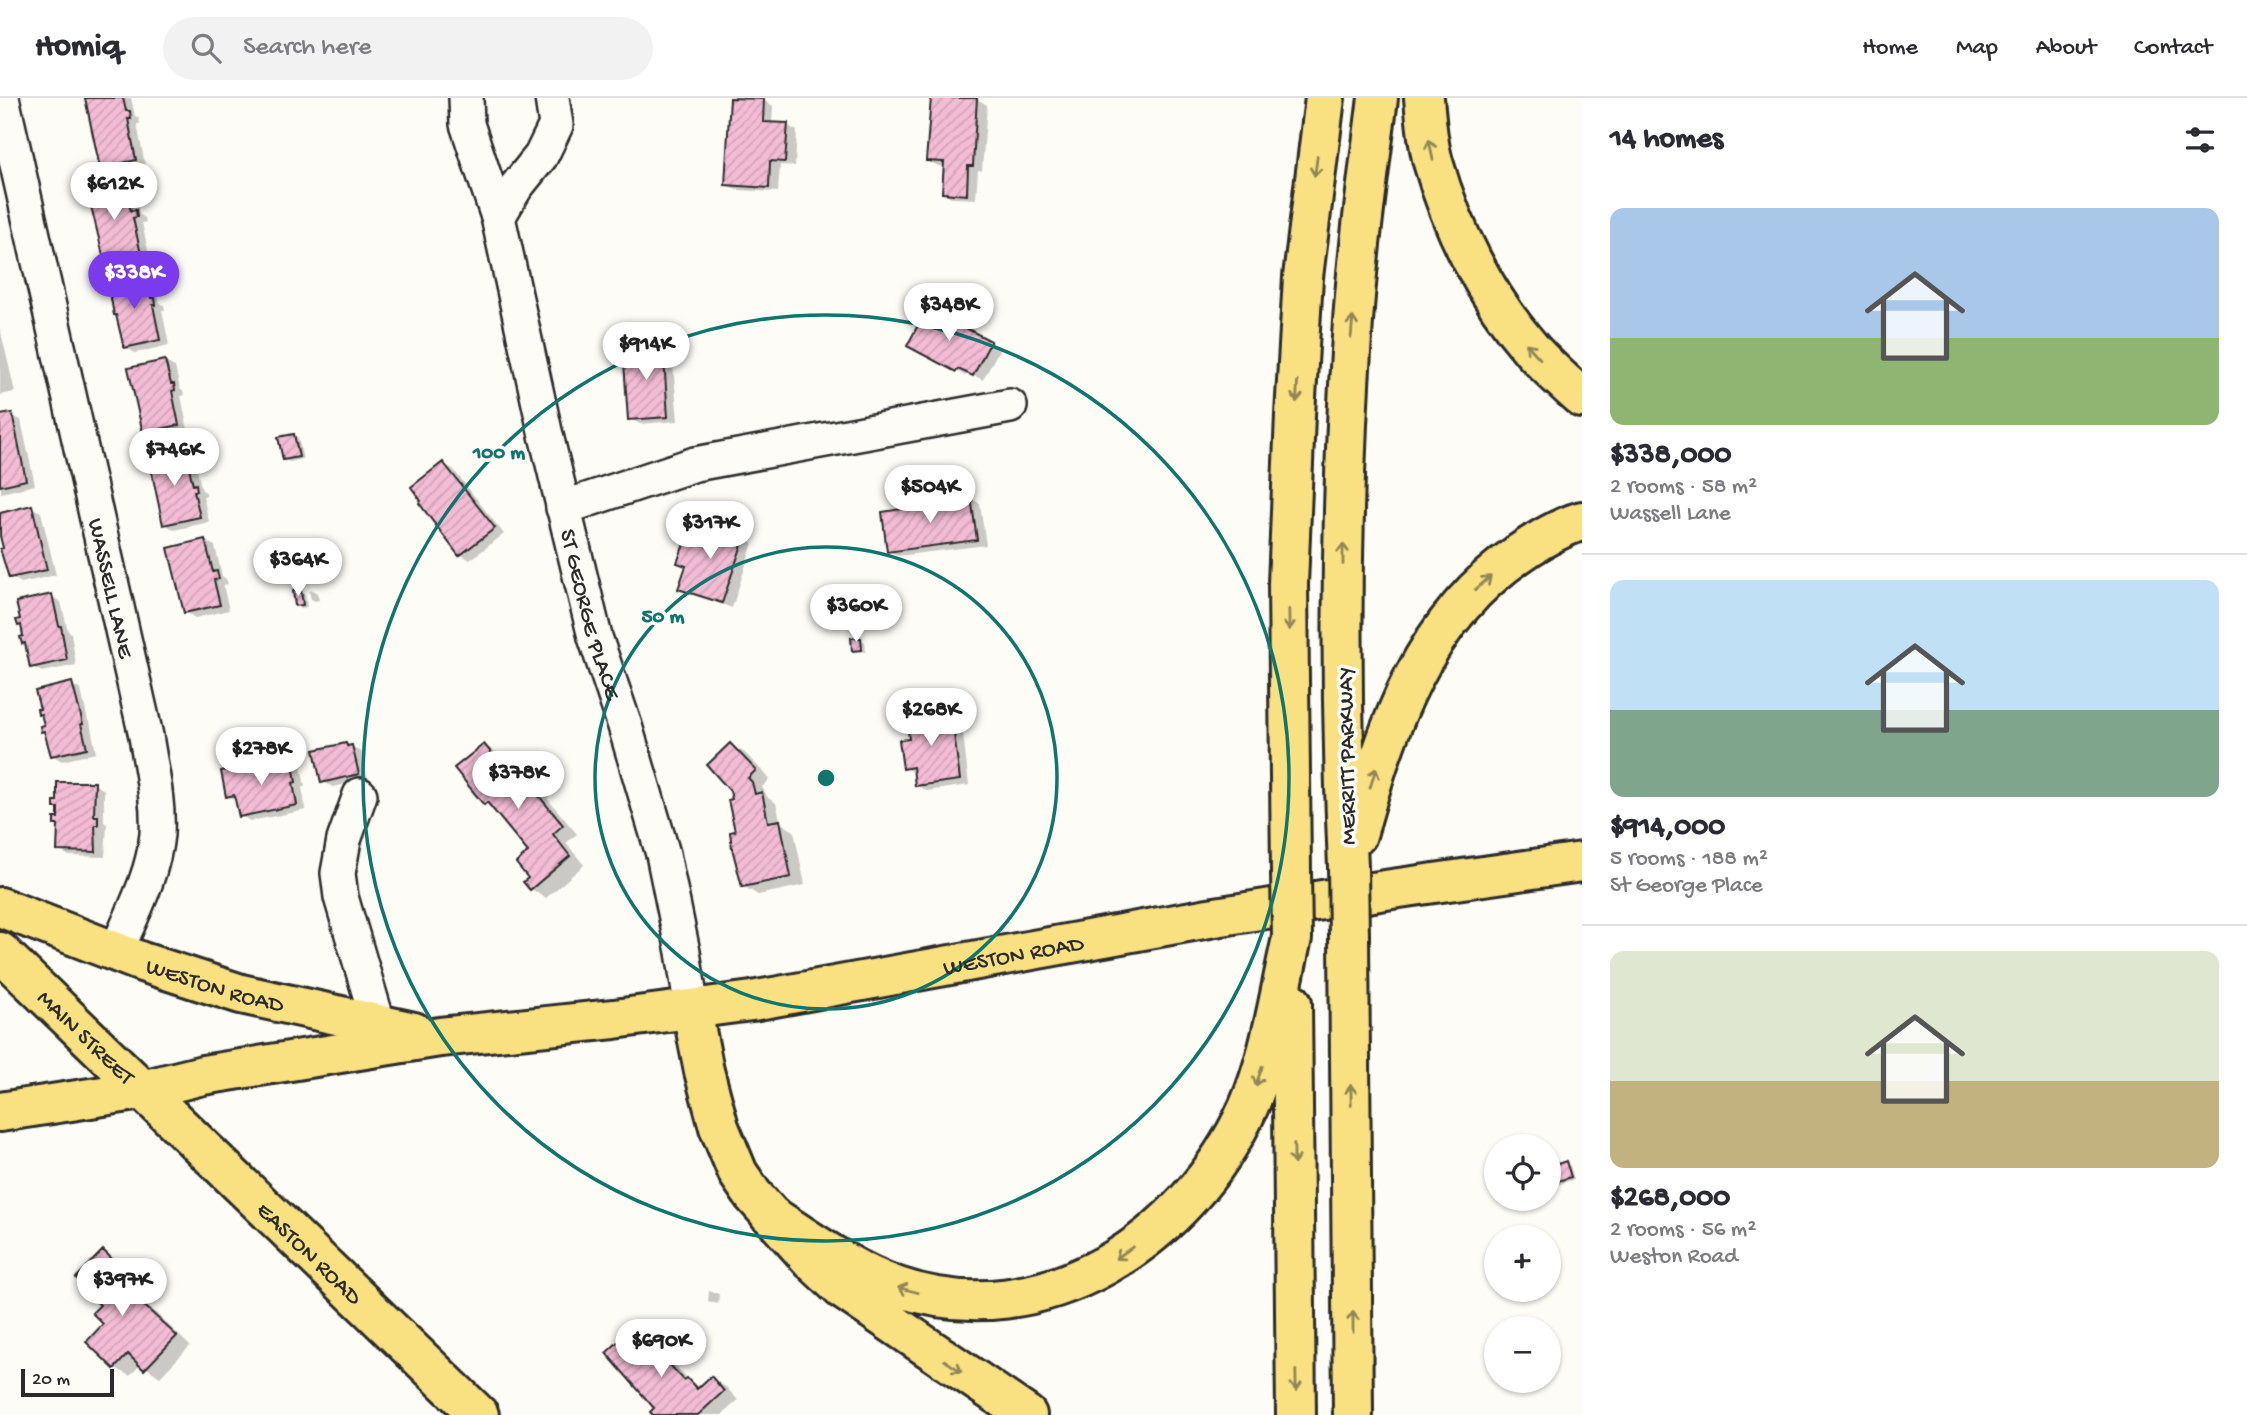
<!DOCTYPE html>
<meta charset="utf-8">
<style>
:root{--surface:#fff;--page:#f2f2f3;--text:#2b2b33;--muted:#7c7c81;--line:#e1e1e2;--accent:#7c3aed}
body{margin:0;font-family:"Gochi Hand",sans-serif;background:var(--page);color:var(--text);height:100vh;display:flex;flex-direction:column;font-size:26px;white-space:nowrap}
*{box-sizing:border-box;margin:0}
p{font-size:23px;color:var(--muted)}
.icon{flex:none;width:38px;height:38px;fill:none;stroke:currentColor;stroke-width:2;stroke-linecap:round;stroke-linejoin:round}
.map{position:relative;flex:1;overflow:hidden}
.side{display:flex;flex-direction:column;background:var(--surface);width:665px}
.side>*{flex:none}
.tools{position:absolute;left:1484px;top:1036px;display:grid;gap:14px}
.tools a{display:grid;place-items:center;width:77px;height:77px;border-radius:50%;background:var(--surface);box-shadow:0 2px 5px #0004;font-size:35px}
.scale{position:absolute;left:21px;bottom:18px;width:93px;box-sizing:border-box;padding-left:7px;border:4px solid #2b2b2b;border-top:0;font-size:19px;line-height:24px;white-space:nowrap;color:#2b2b2b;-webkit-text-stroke:5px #fdfcf7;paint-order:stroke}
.price{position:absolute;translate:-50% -60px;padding:0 16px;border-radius:24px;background:#fff;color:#222;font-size:23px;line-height:46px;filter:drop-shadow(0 2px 4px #0008)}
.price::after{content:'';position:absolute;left:50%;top:42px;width:21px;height:16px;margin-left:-10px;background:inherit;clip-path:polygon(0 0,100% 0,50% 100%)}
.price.on{background:var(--accent);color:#fff}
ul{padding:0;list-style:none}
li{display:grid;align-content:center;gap:14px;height:371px;padding:0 28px}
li+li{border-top:2px solid var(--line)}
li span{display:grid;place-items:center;height:217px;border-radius:14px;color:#555}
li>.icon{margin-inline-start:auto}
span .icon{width:126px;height:126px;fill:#fffc;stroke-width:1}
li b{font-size:30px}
h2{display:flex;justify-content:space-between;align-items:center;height:84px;padding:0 28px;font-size:30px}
header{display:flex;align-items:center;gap:42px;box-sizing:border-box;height:98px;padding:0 35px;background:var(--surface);border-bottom:2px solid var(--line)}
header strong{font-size:33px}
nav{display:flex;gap:38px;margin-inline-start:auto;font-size:24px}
.search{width:490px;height:63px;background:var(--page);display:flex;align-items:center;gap:18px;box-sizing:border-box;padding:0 24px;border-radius:38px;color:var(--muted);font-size:26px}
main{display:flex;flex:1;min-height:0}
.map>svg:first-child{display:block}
</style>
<header>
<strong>Homiq</strong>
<div class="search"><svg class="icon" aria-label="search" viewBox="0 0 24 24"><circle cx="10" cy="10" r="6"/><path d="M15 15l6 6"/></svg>Search here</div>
<nav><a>Home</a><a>Map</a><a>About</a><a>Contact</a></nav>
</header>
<main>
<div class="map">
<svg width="1582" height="1317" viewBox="0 0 1582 1317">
<defs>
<pattern id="building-hatch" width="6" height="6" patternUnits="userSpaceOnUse" patternTransform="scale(1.75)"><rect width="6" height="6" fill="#f3bcd4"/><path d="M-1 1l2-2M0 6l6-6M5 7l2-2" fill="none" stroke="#d0a2b6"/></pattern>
</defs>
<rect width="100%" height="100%" fill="#fdfcf7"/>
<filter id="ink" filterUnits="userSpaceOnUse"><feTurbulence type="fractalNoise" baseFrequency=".0143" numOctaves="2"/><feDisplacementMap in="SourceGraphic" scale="14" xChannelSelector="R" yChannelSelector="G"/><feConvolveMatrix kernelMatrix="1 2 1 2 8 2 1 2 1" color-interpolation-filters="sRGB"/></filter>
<g filter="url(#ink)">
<path fill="#0003" d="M87 0H131L135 18 139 20 140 26H137L145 67 111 74 101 69Z
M933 0 977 1 987 7 982 73 978 72 976 101 953 100 943 94 945 68H938L928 62Z
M763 2 773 8 772 26 787 27 797 33 795 68 780 67 778 94 736 92 727 86Z
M123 81 133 86 139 116 145 120 146 124 142 125 151 166 117 174 108 168Z
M146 178 155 183 160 205 164 207 165 212H162L169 247 135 255 125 249Z
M927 212 1000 250 983 282 968 275 966 278 918 253Z
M0 230 15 294 0 297Z
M662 248 672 254 678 323 640 326 630 321Z
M165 264 175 269 180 291 183 293 184 297 181 298 188 332 154 340 145 334Z
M11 317 21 322 35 387 1 395 0 319Z
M294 337 298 340 303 361 289 364 285 361Z
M185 354 194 360 202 392 206 394V398H203L209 424 174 432 165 426Z
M443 366 453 371 504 436 470 462 460 456Z
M971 400 980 406 986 447 898 458 889 453Z
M31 409 41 414 56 477 21 485 11 479 0 430V416Z
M744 440 753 445 732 510 690 495 681 490Z
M205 443 215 448 222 478 226 481 228 486 223 487 229 512 195 520 186 514Z
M313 492 317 495 319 502 315 503 311 501 309 493Z
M301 494 305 496 307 509 301 510 297 507Z
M51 498 61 504 68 533 71 535 76 567 42 574 32 569 27 547 23 545 25 540 23 529 19 527Z
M861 541 865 544 866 554 853 552Z
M71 586 81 592 88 623 90 624 96 655 62 663 52 657 47 635 43 633 46 629 44 618 40 616Z
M951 614 961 619 969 687 927 693 917 687 916 676 905 670 911 643Z
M346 646 362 654 368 681 333 689 323 684Z
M730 647 745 655 770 681 762 689 768 700 776 705 781 725 794 733 805 787 758 797 743 788Z
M484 648 499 656 518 679 532 667 546 676 558 690 547 700 577 736 566 745 584 767 546 800 531 791V754L494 711 485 705Z
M291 662 301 668 305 689H302L306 712 250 723 241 718 237 703 228 698Z
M94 686 104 692V724L107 726 105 759 69 758 59 752 60 728 56 726Z
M1565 1065 1570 1068 1574 1081 1557 1087 1553 1084 1549 1071Z
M103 1154 118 1163 138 1183 133 1188 138 1193 132 1199 154 1213 190 1248 160 1279 141 1266 130 1278 115 1270 103 1207Z
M709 1193 719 1196 718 1206 708 1203Z
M634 1232 649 1240 691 1284 701 1290 711 1281 726 1289 738 1302 722 1317H656V1310Z"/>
<path fill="url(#building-hatch)" stroke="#2b2b2b" stroke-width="2" d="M85 0H123L126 13H130L131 21H128L136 62 100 70Z
M730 0 764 1 763 24 788 25 785 64 770 63 769 90 725 87Z
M931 0H977L973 68H968L967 97 942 95 944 64 926 63Z
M123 79 131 113 136 112 137 119 133 120 142 161 106 170 86 87Z
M146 176 151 200H155L156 207H153L160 242 124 250 116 217H114L108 184Z
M927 210 991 243 973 278 958 271 956 274 907 248Z
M663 247 668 319 628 322 623 250Z
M165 262 171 286H174L175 292 172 293 179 327 143 335 128 270Z
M12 315 26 382 0 388V317Z
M294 336 299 359 283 362 278 339Z
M185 352 193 387 196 386 197 393H194L200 419 163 427 149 361Z
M443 364 495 430 459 458 419 405 421 403 411 389Z
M971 399 977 442 887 454 882 414 908 410V407L927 405 928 403Z
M32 407 47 472 9 480 0 451 3 450 0 438V415Z
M700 423 745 438 722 505 678 491 686 468 677 465 687 438 695 441Z
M205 441 213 474 217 473 219 481 214 482 220 507 184 515 168 450Z
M301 492 303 507 295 508 293 493Z
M52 496 59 528H61L67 562 30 570 25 545 22 546 20 539 23 538 21 527 18 528 16 522 20 521 16 504Z
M851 540H861L862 552 852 553Z
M72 584 83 626H81L87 650 51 658 44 633 41 634 40 628 44 627 41 616 38 617 37 611H40L35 593Z
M951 612 960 682 915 688 913 669 903 671 899 642 909 641 906 617Z
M346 645 347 648 352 647 359 676 321 685 314 652Z
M730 645 756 672 748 680 752 684 755 696 762 694 768 724 780 722 791 779 742 789 732 750 730 734 735 733 728 702 732 701 730 693 707 667Z
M484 646 513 681 531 665 545 681 533 691 563 727 553 736 570 758 530 792 523 784 528 780 516 765 528 754 487 704 484 707 454 670Z
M292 660 296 684 293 685 297 707 239 719 234 697 226 699 221 673Z
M57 684H95L94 718H98V727H95L96 754 57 753 58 727H54V720H58V710H54V703H57Z
M1566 1063 1571 1079 1551 1085 1549 1069Z
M103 1152 124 1173 119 1179 124 1184 119 1190 136 1206 138 1202 177 1238 144 1272 128 1256 114 1271 86 1244 103 1226 92 1215 100 1207 81 1189 83 1187 76 1180Z
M634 1229 684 1282 687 1280 697 1291 711 1278 724 1293 698 1317H653L650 1314 654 1310 606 1255Z"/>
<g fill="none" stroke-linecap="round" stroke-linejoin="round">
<defs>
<g id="minor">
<path id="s1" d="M2 0 146 638C151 670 159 703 157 736 153 778 132 816 116 854"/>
<path id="s2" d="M466 0 467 26 498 119 545 333 595 539 625 628 663 756 683 854 692 912"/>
<path d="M498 119 516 89 541 58 556 27 552 0"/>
<path d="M563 410 695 366 1010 308"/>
<path d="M360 697 344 742 338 775 341 799 379 928"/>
</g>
<g id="major">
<path id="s3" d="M0 809 142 864 241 896 414 934"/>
<path id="s4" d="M0 854 479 1317"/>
<path id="s5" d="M0 1014 142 992 203 977 440 939 614 921 752 903 1209 820 1392 791 1582 764"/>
</g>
<path id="highway" d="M1424 0C1426 21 1427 43 1433 64 1452 131 1486 199 1532 252 1547 269 1565 285 1582 300
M1357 737C1387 628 1422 522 1520 455 1539 442 1560 429 1582 423
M1348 769C1340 592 1340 415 1352 238 1357 158 1368 79 1378 0
M1291 774 1288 486 1295 317 1303 179 1325 0
M1349 840 1353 1317
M1292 905 1296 1317
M692 912 704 973 719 1029 738 1075 753 1097 812 1163 842 1191 1027 1317
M769 1116C811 1143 851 1173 898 1189 1043 1239 1189 1141 1248 1010 1271 958 1279 896 1292 840"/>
</defs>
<use href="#minor" stroke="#2b2b2b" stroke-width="38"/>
<use href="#major" stroke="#2b2b2b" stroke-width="44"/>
<use href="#highway" stroke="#2b2b2b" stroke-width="44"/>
<use href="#minor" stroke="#fdfcf7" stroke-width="33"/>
<use href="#major" stroke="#f9e181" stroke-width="38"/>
<use href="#highway" stroke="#f9e181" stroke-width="38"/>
<defs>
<path id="highway-bridge" d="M1348 769 1349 840
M1291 774 1292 840"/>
</defs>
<use href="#highway-bridge" stroke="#2b2b2b" stroke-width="44" stroke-linecap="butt"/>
<use href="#highway-bridge" stroke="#f9e181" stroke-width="38"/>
</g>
<defs><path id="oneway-shaft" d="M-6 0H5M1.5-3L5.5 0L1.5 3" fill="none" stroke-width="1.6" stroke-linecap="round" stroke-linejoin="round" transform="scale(1.75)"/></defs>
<g stroke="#928656">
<use href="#oneway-shaft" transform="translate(1431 52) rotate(-101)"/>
<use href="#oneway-shaft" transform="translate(1316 68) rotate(97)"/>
<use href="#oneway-shaft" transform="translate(1352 229) rotate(-85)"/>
<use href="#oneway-shaft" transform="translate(1533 253) rotate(-132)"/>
<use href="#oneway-shaft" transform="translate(1297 294) rotate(93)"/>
<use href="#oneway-shaft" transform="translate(1343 456) rotate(-90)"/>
<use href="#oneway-shaft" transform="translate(1483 485) rotate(-41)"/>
<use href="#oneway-shaft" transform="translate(1289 522) rotate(89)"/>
<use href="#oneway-shaft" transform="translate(1373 680) rotate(-73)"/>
<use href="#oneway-shaft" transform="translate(1259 978) rotate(109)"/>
<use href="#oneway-shaft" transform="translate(1351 997) rotate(-91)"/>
<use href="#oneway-shaft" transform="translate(1294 1056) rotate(89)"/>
<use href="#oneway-shaft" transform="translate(1124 1155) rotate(145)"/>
<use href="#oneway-shaft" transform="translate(908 1192) rotate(-165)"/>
<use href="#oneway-shaft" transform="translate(1353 1224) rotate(-90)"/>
<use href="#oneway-shaft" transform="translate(953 1268) rotate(34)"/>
<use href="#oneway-shaft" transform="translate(1296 1283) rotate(89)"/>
</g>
</g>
<g fill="none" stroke="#0f766e" stroke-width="3.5">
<circle cx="826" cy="680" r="231"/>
<circle cx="826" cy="680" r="463"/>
</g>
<g text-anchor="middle" stroke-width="7" stroke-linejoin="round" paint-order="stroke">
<g font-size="23" fill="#2b2b2b" stroke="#fdfcf7">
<text dy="8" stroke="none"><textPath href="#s1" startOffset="502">WASSELL LANE</textPath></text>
<text dy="8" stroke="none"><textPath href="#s2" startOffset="532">ST GEORGE PLACE</textPath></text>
<text transform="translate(1345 658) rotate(-91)" y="8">MERRITT PARKWAY</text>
<text dy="8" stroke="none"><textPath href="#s5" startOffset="1026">WESTON ROAD</textPath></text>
<text dy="8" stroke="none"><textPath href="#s3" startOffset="229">WESTON ROAD</textPath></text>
<text dy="8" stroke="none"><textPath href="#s4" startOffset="121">MAIN STREET</textPath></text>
<text dy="8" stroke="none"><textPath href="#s4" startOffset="432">EASTON ROAD</textPath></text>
</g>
</g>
<circle cx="826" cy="680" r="10" fill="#0f766e" stroke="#fdfcf7" stroke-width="3.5"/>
<g font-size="21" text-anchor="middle" font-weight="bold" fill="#0f766e" stroke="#fdfcf7" stroke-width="7" stroke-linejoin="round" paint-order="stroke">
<text x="499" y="360">100 m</text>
<text x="663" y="524">50 m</text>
</g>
</svg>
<div class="tools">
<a><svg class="icon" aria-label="locate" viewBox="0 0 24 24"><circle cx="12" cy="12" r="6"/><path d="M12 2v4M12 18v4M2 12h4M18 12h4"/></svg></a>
<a>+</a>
<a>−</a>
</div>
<div class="scale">20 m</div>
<b class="price" style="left:114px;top:124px">$612K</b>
<b class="price on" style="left:134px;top:213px">$338K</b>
<b class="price" style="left:949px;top:245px">$348K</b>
<b class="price" style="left:646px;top:284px">$914K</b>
<b class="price" style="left:174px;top:390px">$746K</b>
<b class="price" style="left:930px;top:427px">$504K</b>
<b class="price" style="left:710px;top:463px">$317K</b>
<b class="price" style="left:298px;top:500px">$364K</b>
<b class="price" style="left:856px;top:546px">$360K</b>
<b class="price" style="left:931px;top:650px">$268K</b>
<b class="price" style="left:261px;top:689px">$278K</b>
<b class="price" style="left:518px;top:713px">$378K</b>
<b class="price" style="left:122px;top:1220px">$397K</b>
<b class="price" style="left:661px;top:1281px">$690K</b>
</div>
<section class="side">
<h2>14 homes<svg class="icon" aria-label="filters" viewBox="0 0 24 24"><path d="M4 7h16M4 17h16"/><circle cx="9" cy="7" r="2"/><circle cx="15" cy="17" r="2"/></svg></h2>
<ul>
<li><span style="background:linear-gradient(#a9c7e8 60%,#8fb573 0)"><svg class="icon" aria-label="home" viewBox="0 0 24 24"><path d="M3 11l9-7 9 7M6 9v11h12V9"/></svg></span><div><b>$338,000</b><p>2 rooms · 58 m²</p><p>Wassell Lane</p></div></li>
<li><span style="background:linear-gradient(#bfe0f5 60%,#7fa58c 0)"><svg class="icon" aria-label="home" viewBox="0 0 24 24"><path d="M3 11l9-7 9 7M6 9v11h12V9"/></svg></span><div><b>$914,000</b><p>5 rooms · 188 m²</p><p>St George Place</p></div></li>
<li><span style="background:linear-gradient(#dfe7d0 60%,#c2b280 0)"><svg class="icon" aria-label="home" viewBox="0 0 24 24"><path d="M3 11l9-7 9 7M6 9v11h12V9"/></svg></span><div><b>$268,000</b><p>2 rooms · 56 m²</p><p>Weston Road</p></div></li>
</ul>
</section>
</main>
